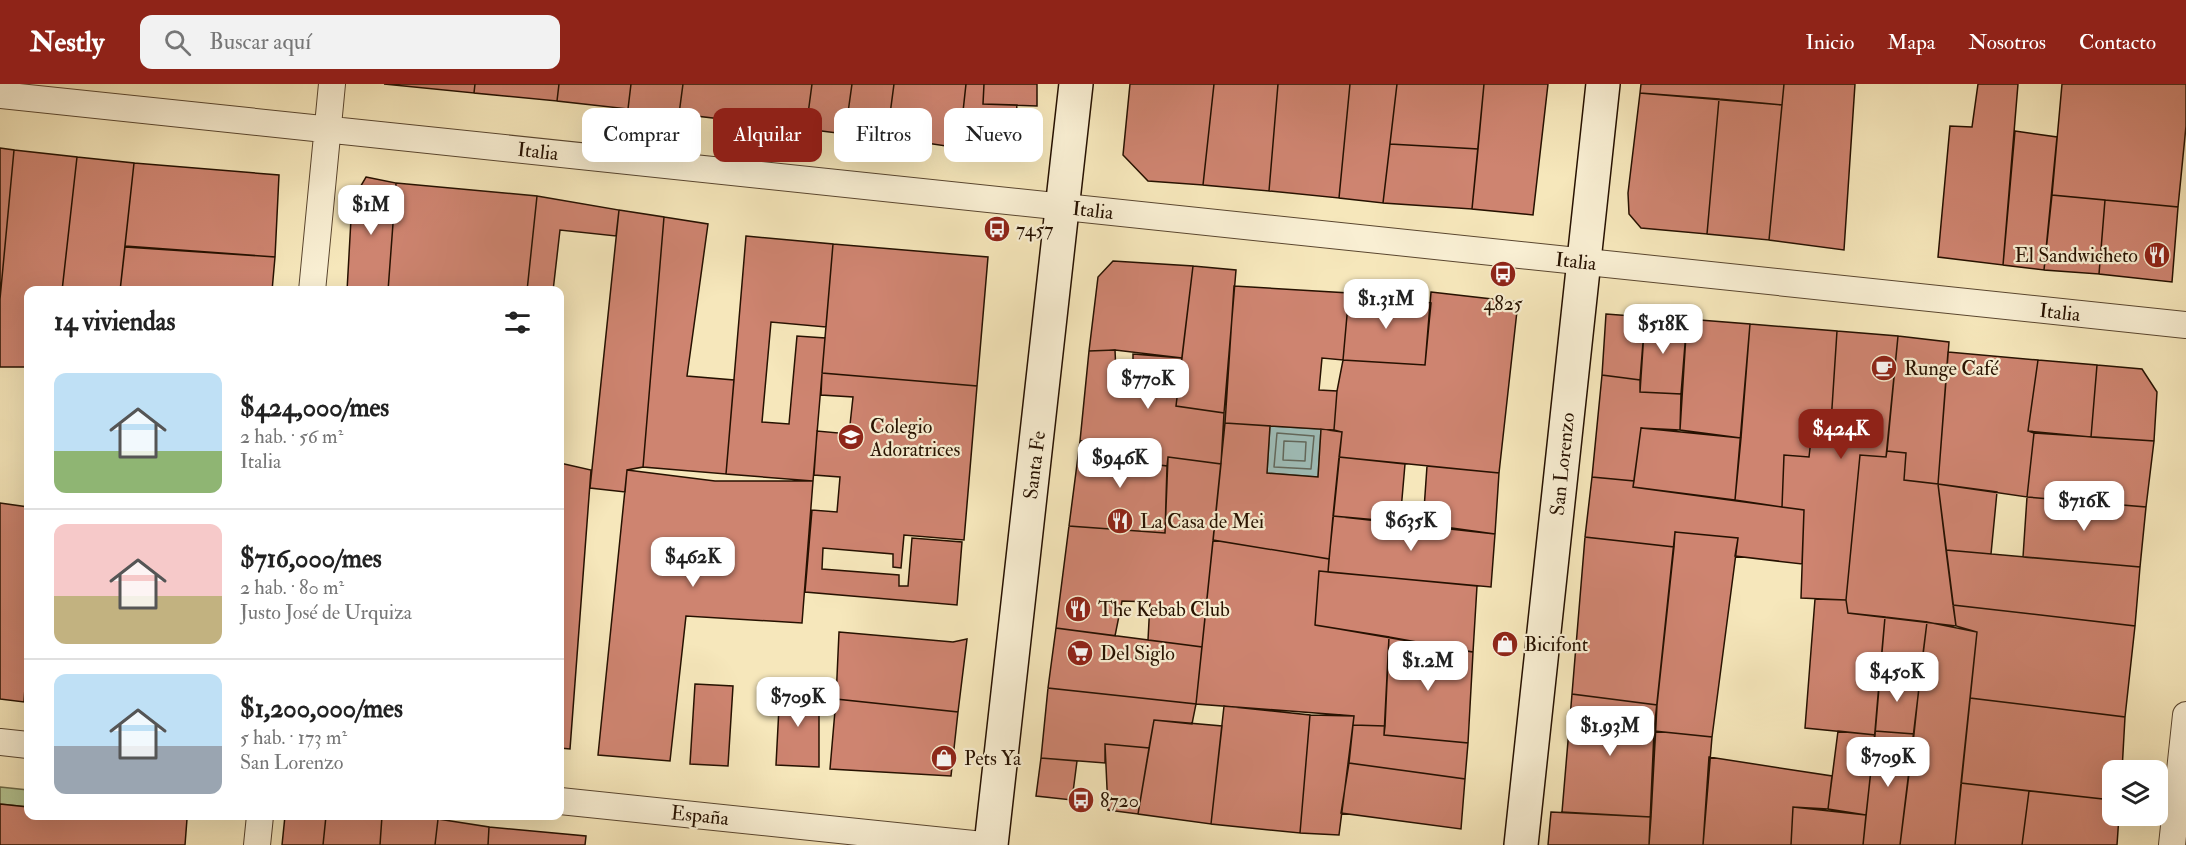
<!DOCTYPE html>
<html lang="es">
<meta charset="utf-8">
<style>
:root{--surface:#fff;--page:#f2f2f2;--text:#222;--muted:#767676;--line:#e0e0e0;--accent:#8f2418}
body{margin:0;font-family:"IM FELL Double Pica",serif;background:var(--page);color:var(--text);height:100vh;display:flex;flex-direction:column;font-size:22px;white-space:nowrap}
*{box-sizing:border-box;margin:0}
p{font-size:20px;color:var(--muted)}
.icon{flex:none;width:33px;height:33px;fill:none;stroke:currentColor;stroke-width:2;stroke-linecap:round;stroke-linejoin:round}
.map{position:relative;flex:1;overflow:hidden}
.side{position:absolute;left:24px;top:202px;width:540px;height:534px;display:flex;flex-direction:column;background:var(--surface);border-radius:12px;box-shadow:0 6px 24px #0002}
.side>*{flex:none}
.guide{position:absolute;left:582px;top:24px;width:570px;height:54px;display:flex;gap:12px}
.tools{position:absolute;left:2102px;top:676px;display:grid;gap:12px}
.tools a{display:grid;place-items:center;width:66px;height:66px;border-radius:12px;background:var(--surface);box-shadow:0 6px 24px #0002;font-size:30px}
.price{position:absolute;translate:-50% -51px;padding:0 14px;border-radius:12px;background:#fff;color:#222;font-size:20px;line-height:39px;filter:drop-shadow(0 2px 3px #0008)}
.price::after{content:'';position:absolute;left:50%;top:36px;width:18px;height:14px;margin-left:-9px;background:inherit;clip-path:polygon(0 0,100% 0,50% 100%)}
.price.active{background:var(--accent);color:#fff}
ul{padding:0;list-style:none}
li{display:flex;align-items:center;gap:18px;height:150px;padding:0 30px}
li+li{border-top:2px solid var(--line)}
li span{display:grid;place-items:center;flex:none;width:168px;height:120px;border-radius:12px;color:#555}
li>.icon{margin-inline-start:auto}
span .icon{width:72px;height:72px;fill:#fffc;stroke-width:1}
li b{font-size:26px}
h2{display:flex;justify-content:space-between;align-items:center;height:72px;padding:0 30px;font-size:26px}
.pill{padding:0 21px;border-radius:12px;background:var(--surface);box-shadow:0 6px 24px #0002;font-size:21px;line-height:54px}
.pill.active{background:var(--accent);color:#fff}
header{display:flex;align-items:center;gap:36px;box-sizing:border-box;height:84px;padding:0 30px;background:var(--accent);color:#fff}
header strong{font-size:28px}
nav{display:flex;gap:33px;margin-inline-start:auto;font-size:21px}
.search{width:420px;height:54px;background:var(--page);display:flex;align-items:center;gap:15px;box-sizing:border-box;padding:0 21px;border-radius:12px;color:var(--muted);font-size:22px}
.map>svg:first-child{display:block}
</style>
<header>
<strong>Nestly</strong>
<div class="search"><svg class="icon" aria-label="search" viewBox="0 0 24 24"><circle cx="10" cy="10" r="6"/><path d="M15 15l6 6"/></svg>Buscar aquí</div>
<nav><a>Inicio</a><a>Mapa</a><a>Nosotros</a><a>Contacto</a></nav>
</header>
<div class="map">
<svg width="2186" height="761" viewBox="0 0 2186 761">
<rect width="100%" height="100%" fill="#f6e7bb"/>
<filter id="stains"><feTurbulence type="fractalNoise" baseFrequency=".00333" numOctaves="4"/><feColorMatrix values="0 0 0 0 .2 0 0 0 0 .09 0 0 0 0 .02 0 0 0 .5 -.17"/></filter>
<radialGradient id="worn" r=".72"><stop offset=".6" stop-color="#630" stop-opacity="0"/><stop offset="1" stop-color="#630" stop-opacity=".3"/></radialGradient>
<path fill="#b6c794" stroke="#6e6c4a" stroke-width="1.5" d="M0 703 28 706V723L0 720Z"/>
<path fill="#9fbeb9" stroke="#6f796f" stroke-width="1.5" d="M1270 342 1321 345 1318 393 1267 389Z"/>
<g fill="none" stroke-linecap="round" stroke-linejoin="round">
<path stroke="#62685c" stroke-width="1.5" d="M1277 349 1314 352 1311 385 1274 383Z
M1284 357 1306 358 1305 377 1283 376Z"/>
</g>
<path fill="#ce8470" stroke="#261100" stroke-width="1.5" d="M384 0H475L474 9Z
M475 0H559L557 17 474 9Z
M559 0H631L628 25 557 17Z
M631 0H683L679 30 628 25Z
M683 0H812L806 45 679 30Z
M812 0H852L845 50 806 45Z
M852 0H894L887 53 845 50Z
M894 0H966L959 64 887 53Z
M966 0H984L983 20 1017 21 1014 54 998 67 959 64Z
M984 0H1037V22L983 20Z
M1130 0H1214L1203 101 1148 97 1123 71Z
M1214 0H1278L1269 107 1203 101Z
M1278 0H1350L1339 114 1269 107Z
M1350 0H1397L1383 119 1339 114Z
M1397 0H1484L1478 65 1390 60Z
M1484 0H1548L1533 131 1472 125Z
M1641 0H1784L1782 21 1640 9Z
M1784 0H1855L1844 166 1769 156Z
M1978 0H2018L2003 181 1938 173 1950 42 1972 43Z
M2062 0H2186V42L2178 123 2052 111Z
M1640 9 1719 15 1707 150 1641 144 1629 130 1628 109Z
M1719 15 1782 21 1769 156 1707 150Z
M2015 47 2057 53 2044 186 2003 181Z
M1390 60 1478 65 1472 125 1383 119Z
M0 64 14 66 0 215Z
M14 66 77 73 62 207H28V283H0V215Z
M77 73 134 79 120 207H62Z
M134 79 279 91 275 173 125 162Z
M366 93 396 99 388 207H347L352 117Z
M396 99 537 112 527 207H388Z
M2052 111 2105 116 2099 190 2044 186Z
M537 112 619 126 616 152 560 146 553 207H527Z
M2105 116 2178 123 2172 198 2099 190Z
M619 126 664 133 643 383 627 386 625 408 590 404Z
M664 133 708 140 687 292 734 296 726 390 643 383Z
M746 152 833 160 826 243 771 238 762 338 789 340 797 252 825 254 813 397 726 390Z
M833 160 988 173 977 302 822 289Z
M125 163 275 173 272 207H120Z
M1113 177 1193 182 1182 274 1115 266 1089 267 1098 193Z
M1193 182 1236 186 1224 329 1176 322Z
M1234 202 1349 209 1343 276 1322 274 1319 306 1337 307 1334 346 1225 339Z
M1431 208 1518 218 1499 389 1339 373 1342 348 1334 346 1337 307 1343 276 1425 281Z
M1349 209 1431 219 1425 281 1343 276Z
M1606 230 1645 233 1640 296 1602 291Z
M1645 233 1687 235 1681 310 1640 308Z
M1687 235 1750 240 1741 354 1680 346Z
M1750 240 1837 247 1831 339 1813 338 1809 373 1784 371 1782 423 1735 416Z
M1837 247 1898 252 1886 373 1860 371 1846 516 1801 514 1804 426 1782 423 1784 371 1809 373 1813 338 1831 339Z
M1898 252 1949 258 1938 400 1904 396 1906 369 1887 367Z
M1115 266 1116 288 1133 289V270L1182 274 1176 322 1224 329 1221 380 1168 373 1167 382 1151 380 1153 356 1080 357 1089 267Z
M1948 268 2038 276 2028 347 2034 349 2027 413 1938 400Z
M2038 276 2097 281 2091 353 2028 347Z
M2097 281 2142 285 2157 308 2154 357 2091 353Z
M822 289 977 302 964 456 904 451 901 484 893 483V470L823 464 822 485 899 491V502H908L912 454 962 458 957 521 805 508 812 426 837 428 840 393 814 391 817 347 849 350 853 313 821 311Z
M1602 291 1640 296V308L1681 310 1680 346 1641 344 1634 397 1592 393Z
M1225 339 1270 342 1267 389 1318 393 1321 345 1342 348 1329 475 1213 456Z
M1641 344 1741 354 1735 416 1633 403Z
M2034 349 2154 357 2146 423 2027 413Z
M1118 355 1153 356 1151 380 1167 382 1165 449 1069 442 1080 357H1099L1097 384 1115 385Z
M1887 367 1906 369 1904 396 1938 400 1956 542 1848 529 1846 516 1860 371 1886 373Z
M1168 373 1221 380 1202 563 1148 556 1150 518 1122 517 1115 552 1056 544 1069 442 1165 449Z
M1339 373 1405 380 1400 438 1333 432Z
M560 379 591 386 570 665 560 664Z
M1427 382 1499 389 1495 450 1423 440Z
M627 386 715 397H813L802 539 686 532 670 677 598 671Z
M1592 393 1634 397 1633 403 1804 426 1802 480 1735 472 1738 454 1675 448 1674 463 1585 453Z
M1938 400 1997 408 1991 470 1946 466Z
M2027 413 2146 423 2140 483 2023 473Z
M0 419 28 423V561L24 618 0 615Z
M1333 432 1495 450 1491 503 1328 488Z
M1675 448 1738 454 1712 653 1654 647Z
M1585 453 1674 463 1657 621 1572 610Z
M1213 456 1329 475 1328 488 1319 487 1315 541 1389 553 1385 642 1353 641 1354 632 1196 620Z
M1946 466 2140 483 2135 542 1953 521Z
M1319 487 1477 502 1473 568 1315 541Z
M1815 515 1846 516 1848 529 1885 533 1875 651 1805 644Z
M1953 521 2135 542 2125 633 1970 614 1977 548 1956 542Z
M1885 533 1927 538 1920 593 1880 588Z
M1927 538 1977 548 1955 761H1900Z
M1056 544 1202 563 1196 620 1048 604Z
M839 548 953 558 967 555 958 628 836 615Z
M1389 553 1473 568 1468 659 1384 651Z
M28 561V618H24Z
M1880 588 1920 593 1914 650 1875 647Z
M695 600 733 602 728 682 690 680Z
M780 604 819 606V683L776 681Z
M1048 604 1196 620 1192 640 1154 636 1149 664 1105 660V679L1041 674Z
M1572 610 1657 621 1651 733 1562 728Z
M1970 614 2125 633 2122 687H2112V716L1961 699Z
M836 615 958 628 951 692 830 685Z
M1224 622 1310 631 1300 749 1211 740Z
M1310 631 1354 632 1339 751 1300 749Z
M1154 636 1222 642 1211 740 1138 730Z
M1353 641 1385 642 1384 651 1468 659 1465 695 1349 679Z
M1654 647 1712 653 1703 761H1649Z
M1838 647 1875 651 1866 731 1828 725Z
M1875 647 1914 650 1900 761H1863Z
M1105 660 1149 664 1138 730 1108 726Z
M1709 673 1832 692 1828 725 1793 723 1791 761H1703Z
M1041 674 1077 677 1072 716 1036 712Z
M1349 679 1465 695 1461 745 1341 729Z
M1961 699 2029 707 2022 761H1955Z
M2029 707 2112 716V732H2119L2117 761H2022Z
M0 720 28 723V732H142L187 735 185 761H0Z
M1793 723 1866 731 1863 761H1791Z
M1551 728 1651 733 1649 761H1548Z
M285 732H326L323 761H282Z
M326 732H382L380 761H323Z
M382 732 438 735 435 761H380Z
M438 735 489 743 488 761H435Z
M489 743 586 752 585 761H488Z"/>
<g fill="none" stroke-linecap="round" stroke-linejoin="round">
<defs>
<path id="street" d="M0 11 2186 241
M312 207 332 0
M0 658 28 661
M560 717 983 761
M257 761 260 732
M2172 761 2186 631"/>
<path id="secondary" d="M991 761 1076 0
M1521 761 1603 0"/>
</defs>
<use href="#street" stroke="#5a462f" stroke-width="28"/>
<use href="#secondary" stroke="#261100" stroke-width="36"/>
<use href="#street" stroke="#f9efd3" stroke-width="26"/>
<use href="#secondary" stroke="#f9efd3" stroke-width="33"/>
</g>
<defs>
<symbol id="bus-disc" viewBox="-11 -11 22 22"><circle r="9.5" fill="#8f2418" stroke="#f9efd3"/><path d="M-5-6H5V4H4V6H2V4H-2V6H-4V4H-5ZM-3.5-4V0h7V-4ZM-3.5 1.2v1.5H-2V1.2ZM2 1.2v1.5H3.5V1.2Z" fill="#fff"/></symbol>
<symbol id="restaurant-disc" viewBox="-11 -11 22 22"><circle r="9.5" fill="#8f2418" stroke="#f9efd3"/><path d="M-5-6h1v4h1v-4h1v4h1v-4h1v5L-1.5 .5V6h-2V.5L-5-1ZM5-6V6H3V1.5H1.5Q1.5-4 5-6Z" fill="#fff"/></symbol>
<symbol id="cafe-disc" viewBox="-11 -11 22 22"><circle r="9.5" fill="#8f2418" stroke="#f9efd3"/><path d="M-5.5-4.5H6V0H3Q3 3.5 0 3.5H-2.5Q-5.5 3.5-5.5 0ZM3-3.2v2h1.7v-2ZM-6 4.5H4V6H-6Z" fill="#fff"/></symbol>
<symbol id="school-disc" viewBox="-11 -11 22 22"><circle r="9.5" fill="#8f2418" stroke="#f9efd3"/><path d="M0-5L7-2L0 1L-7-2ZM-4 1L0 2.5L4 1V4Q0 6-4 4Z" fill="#fff"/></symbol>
<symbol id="shop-disc" viewBox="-11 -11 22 22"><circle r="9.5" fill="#8f2418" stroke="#f9efd3"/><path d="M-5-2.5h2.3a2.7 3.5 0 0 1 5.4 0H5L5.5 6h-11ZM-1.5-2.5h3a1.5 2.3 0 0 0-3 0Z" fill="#fff"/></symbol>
<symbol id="supermarket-disc" viewBox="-11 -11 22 22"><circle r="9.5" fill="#8f2418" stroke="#f9efd3"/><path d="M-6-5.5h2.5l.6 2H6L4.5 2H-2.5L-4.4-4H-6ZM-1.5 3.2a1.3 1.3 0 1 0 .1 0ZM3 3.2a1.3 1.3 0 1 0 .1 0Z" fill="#fff"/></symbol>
</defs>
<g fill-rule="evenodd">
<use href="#bus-disc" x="982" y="130" width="30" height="30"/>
<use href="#restaurant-disc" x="2142" y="156" width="30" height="30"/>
<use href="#bus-disc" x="1488" y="175" width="30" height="30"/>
<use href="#cafe-disc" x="1869" y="269" width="30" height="30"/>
<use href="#school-disc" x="836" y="338" width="30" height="30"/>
<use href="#restaurant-disc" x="1105" y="422" width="30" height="30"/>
<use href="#restaurant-disc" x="1063" y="510" width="30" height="30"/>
<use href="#shop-disc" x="1490" y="545" width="30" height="30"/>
<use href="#supermarket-disc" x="1065" y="554" width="30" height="30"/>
<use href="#shop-disc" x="929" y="659" width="30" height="30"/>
<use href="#bus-disc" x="1066" y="701" width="30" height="30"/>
</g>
<g text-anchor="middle" stroke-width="4.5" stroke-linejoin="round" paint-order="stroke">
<g font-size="20" fill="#261100" stroke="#f9efd3">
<text transform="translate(538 67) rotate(6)" y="7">Italia</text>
<text transform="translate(1093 126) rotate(6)" y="7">Italia</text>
<text transform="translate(1576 177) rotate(6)" y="7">Italia</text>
<text transform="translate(2060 228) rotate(6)" y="7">Italia</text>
<text transform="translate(1562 380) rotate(-84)" y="7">San Lorenzo</text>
<text transform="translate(1034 381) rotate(-83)" y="7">Santa Fe</text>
<text transform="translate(700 731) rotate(6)" y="7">España</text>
</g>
<g font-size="20" fill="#261100" stroke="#f9efd3" text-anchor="start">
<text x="1016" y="152">7457</text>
<text x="2138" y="178" text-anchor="end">El Sandwicheto</text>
<text x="1503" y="226" text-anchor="middle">4825</text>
<text x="1904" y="291">Runge Café</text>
<text x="870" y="349">Colegio<tspan x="870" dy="23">Adoratrices</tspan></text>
<text x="1140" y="444">La Casa de Mei</text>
<text x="1098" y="532">The Kebab Club</text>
<text x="1524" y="567">Bicifont</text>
<text x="1100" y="576">Del Siglo</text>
<text x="964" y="681">Pets Ya</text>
<text x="1100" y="723">8720</text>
</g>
</g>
<rect width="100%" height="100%" filter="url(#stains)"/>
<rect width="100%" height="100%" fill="url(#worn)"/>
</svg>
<div class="tools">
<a><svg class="icon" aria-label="layers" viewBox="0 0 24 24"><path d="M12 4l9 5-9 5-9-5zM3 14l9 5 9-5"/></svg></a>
</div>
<b class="price" style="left:371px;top:152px">$1M</b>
<b class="price" style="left:1386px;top:246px">$1.31M</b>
<b class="price" style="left:1663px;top:271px">$518K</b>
<b class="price" style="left:1148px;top:326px">$770K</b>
<b class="price active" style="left:1841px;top:376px">$424K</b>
<b class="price" style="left:1120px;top:405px">$946K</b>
<b class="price" style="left:2084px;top:448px">$716K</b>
<b class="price" style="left:1411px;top:468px">$635K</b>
<b class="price" style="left:693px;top:504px">$462K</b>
<b class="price" style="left:1428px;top:608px">$1.2M</b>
<b class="price" style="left:1897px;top:619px">$450K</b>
<b class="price" style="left:798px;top:644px">$709K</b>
<b class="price" style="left:1610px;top:673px">$1.93M</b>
<b class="price" style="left:1888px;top:704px">$709K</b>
<div class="guide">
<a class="pill">Comprar</a>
<a class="pill active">Alquilar</a>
<a class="pill">Filtros</a>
<a class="pill">Nuevo</a>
</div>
<section class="side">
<h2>14 viviendas<svg class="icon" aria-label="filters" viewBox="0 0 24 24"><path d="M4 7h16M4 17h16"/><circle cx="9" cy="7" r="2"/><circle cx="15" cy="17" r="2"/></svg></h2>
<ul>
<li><span style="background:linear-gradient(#bfe0f5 65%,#8fb573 0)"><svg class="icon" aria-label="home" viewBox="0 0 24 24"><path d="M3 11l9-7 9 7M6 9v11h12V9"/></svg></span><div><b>$424,000/mes</b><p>2 hab. · 56 m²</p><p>Italia</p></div></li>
<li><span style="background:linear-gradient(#f6c9c9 60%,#c2b280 0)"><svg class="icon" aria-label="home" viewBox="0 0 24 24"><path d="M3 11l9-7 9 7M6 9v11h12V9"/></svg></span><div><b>$716,000/mes</b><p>2 hab. · 80 m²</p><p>Justo José de Urquiza</p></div></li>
<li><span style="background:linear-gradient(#bfe0f5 60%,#9aa5b1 0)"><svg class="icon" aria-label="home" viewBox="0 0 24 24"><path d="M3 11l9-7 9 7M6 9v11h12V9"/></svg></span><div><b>$1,200,000/mes</b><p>5 hab. · 173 m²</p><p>San Lorenzo</p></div></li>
</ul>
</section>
</div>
